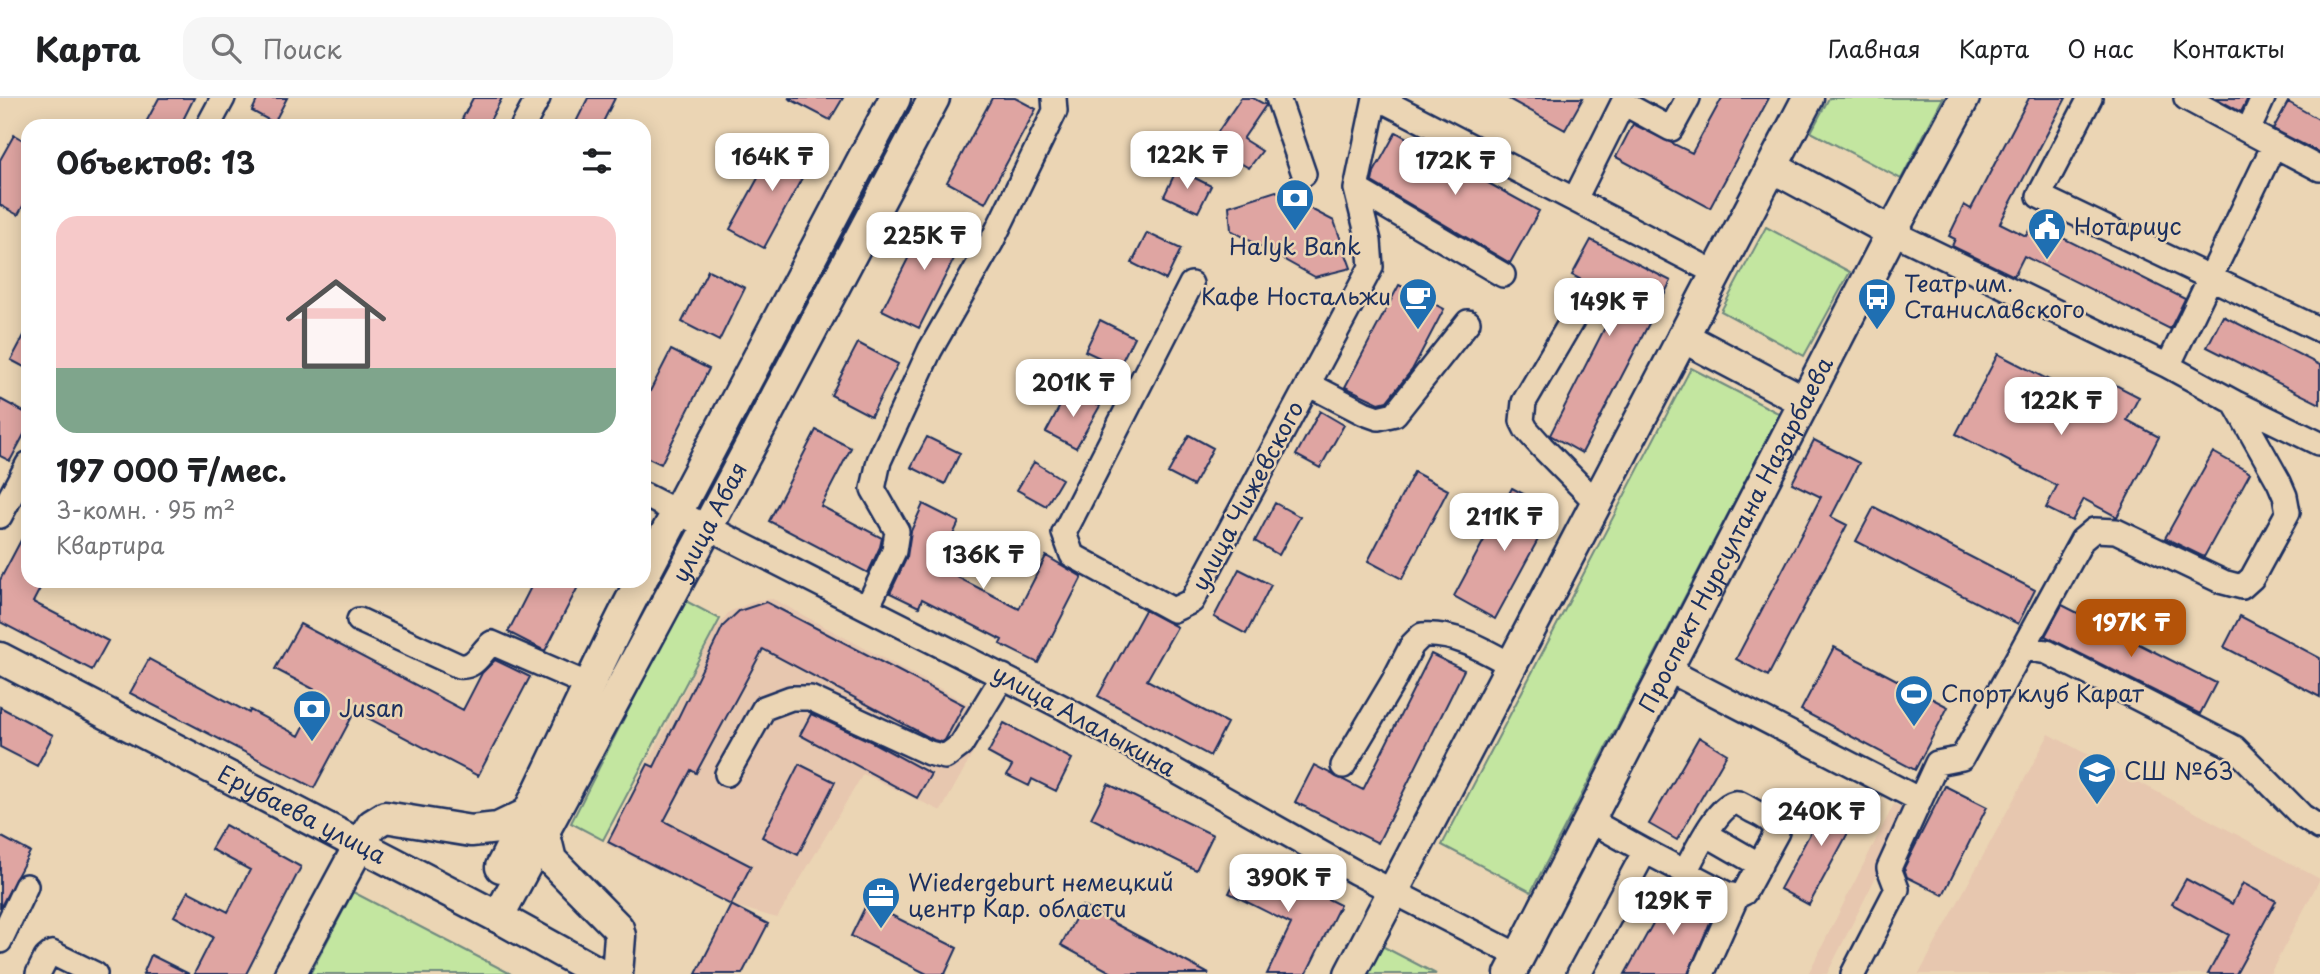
<!DOCTYPE html>
<html lang="ru">
<meta charset="utf-8">
<style>
:root{--surface:#fff;--page:#f6f6f6;--text:#202124;--muted:#757577;--line:#e0e0e0;--accent:#b45309}
body{margin:0;font-family:"Playpen Sans",sans-serif;background:var(--page);color:var(--text);height:100vh;display:flex;flex-direction:column;font-size:26px;white-space:nowrap}
*{box-sizing:border-box;margin:0}
p{font-size:23px;color:var(--muted)}
.icon{flex:none;width:38px;height:38px;fill:none;stroke:currentColor;stroke-width:2;stroke-linecap:round;stroke-linejoin:round}
.map{position:relative;flex:1;overflow:hidden}
.side{position:absolute;left:21px;top:21px;width:630px;height:469px;display:flex;flex-direction:column;background:var(--surface);border-radius:21px;box-shadow:0 4px 18px #0003}
.side>*{flex:none}
.price{position:absolute;translate:-50% -60px;padding:0 16px;border-radius:14px;background:#fff;color:#222;font-size:23px;line-height:46px;filter:drop-shadow(0 2px 4px #0008)}
.price::after{content:'';position:absolute;left:50%;top:42px;width:21px;height:16px;margin-left:-10px;background:inherit;clip-path:polygon(0 0,100% 0,50% 100%)}
.price.current{background:var(--accent);color:#fff}
ul{padding:0;list-style:none}
li{display:grid;align-content:center;gap:14px;height:371px;padding:0 35px}
li span{display:grid;place-items:center;height:217px;border-radius:21px;color:#555}
li>.icon{margin-inline-start:auto}
span .icon{width:126px;height:126px;fill:#fffc;stroke-width:1}
li b{font-size:30px}
h2{display:flex;justify-content:space-between;align-items:center;height:84px;padding:0 35px;font-size:30px}
header{display:flex;align-items:center;gap:42px;box-sizing:border-box;height:98px;padding:0 35px;background:var(--surface);border-bottom:2px solid var(--line)}
header strong{font-size:33px}
nav{display:flex;gap:38px;margin-inline-start:auto;font-size:24px}
.search{width:490px;height:63px;background:var(--page);display:flex;align-items:center;gap:18px;box-sizing:border-box;padding:0 24px;border-radius:21px;color:var(--muted);font-size:26px}
.map>svg:first-child{display:block}
</style>
<header>
<strong>Карта</strong>
<div class="search"><svg class="icon" aria-label="search" viewBox="0 0 24 24"><circle cx="10" cy="10" r="6"/><path d="M15 15l6 6"/></svg>Поиск</div>
<nav><a>Главная</a><a>Карта</a><a>О нас</a><a>Контакты</a></nav>
</header>
<div class="map">
<svg width="2320" height="876" viewBox="0 0 2320 876">
<rect width="100%" height="100%" fill="#ebd5b4"/>
<filter id="ink" filterUnits="userSpaceOnUse"><feTurbulence type="fractalNoise" baseFrequency=".0143" numOctaves="2"/><feDisplacementMap in="SourceGraphic" scale="14" xChannelSelector="R" yChannelSelector="G"/><feConvolveMatrix kernelMatrix="1 2 1 2 8 2 1 2 1" color-interpolation-filters="sRGB"/></filter>
<g filter="url(#ink)">
<path fill="#e7c7af" d="M773 501 993 619 941 713 863 676 777 820 731 807 607 747 713 535 729 514 757 502Z
M2049 636 2320 781 2270 876H1919Z
M1894 706 1909 713 1827 876H1808Z"/>
<path fill="#c3e6a0" stroke="#6f8a7f" stroke-width="2" d="M1829 0H1943L1901 81 1811 34Z
M1766 129 1850 174 1804 258 1721 213Z
M1691 270 1780 316 1531 794 1442 747Z
M684 502 720 521 603 742 571 725Z
M353 794 511 876H310Z
M1382 848 1436 876H1368Z"/>
<path fill="#dfa5a2" stroke="#1b2f5e" stroke-width="2" d="M159 0H194L180 28H144Z
M258 0H287L274 25 252 13Z
M473 0H502L487 28H476L462 21Z
M588 0H615L601 28H574Z
M788 0H843L830 22Z
M992 0H1015L1036 11 985 105 947 84Z
M1241 0H1253L1266 7 1243 41 1262 53 1249 70 1209 47Z
M1507 0H1583L1565 32Z
M1722 0H1769L1710 110 1616 59 1633 26 1692 55Z
M2029 0H2066L2000 125 2026 138 2033 125 2185 201 2170 231 2024 158 2014 178 1952 148 1955 141 1949 138 1964 107 1971 111Z
M2216 0H2248L2241 14Z
M2288 4 2320 22V55L2273 31Z
M1396 34 1539 113 1510 165 1372 84 1374 74Z
M14 37 28 45V99L18 117 0 107V62Z
M780 40 814 58 764 150 730 131Z
M1177 71 1211 88 1198 114 1164 98Z
M1276 93 1334 123 1351 170 1315 179 1231 132 1229 108Z
M929 119 966 137 919 230 882 212Z
M1147 135 1181 151 1166 182 1132 165Z
M1591 142 1671 183 1582 355 1550 337 1619 202 1572 177Z
M708 172 745 190 719 243 682 224Z
M1399 187 1444 211 1412 272 1387 303 1379 305 1345 289Z
M2223 218 2320 267V306L2207 249Z
M1100 222 1134 239 1119 269 1085 253Z
M28 230V271L11 262Z
M858 245 898 266 871 318 831 297Z
M671 252 709 271 661 366 644 358V305Z
M1998 256 2100 308 2112 285 2139 299 2127 322 2159 339 2117 419 2084 401 2072 423 2046 410 2057 388 1956 336Z
M1069 291 1100 308 1076 350 1046 334Z
M0 301 28 316V329L10 363 0 358Z
M1320 313 1344 327 1320 370 1296 357Z
M816 332 851 350 821 408 882 440 880 449 868 475 769 423Z
M1189 337 1213 350 1193 388 1168 375Z
M927 339 960 355 945 386 911 369Z
M1814 342 1859 365 1831 419 1847 427 1768 578 1736 561 1821 399 1792 385Z
M2213 354 2250 375 2204 459 2165 440Z
M1034 364 1062 381 1046 408 1017 392Z
M1414 374 1448 392 1402 481 1368 463Z
M1512 390 1554 412 1495 521 1454 498Z
M1275 405 1300 419 1279 457 1255 443Z
M923 406 959 424 938 469 1019 511 1046 458 1082 479 1038 565 1000 546 1002 542 922 501 919 509 890 495 907 459 911 433Z
M1874 409 2035 492 2018 526 1856 443Z
M28 429V483H44L33 504 108 543 92 572 0 524V482Z
M1239 471 1271 487 1246 536 1214 519Z
M534 483H581L545 553 508 534Z
M766 504 964 607 945 642 942 644 934 642 763 551 696 675 691 672 664 723 751 768 731 807 608 744 648 666 654 669 723 528 739 513Z
M2062 507 2216 585 2200 616 2045 538Z
M1145 512 1177 529 1147 582 1227 625 1210 658 1098 598Z
M2240 518 2320 560V599L2224 549Z
M300 526 463 612 482 575 495 562 530 579 478 678 355 613 314 690 130 595 149 561 249 615 250 612 299 638 321 595 275 571Z
M1834 549 1948 609 1915 672 1801 612Z
M1431 556 1464 572 1378 745 1295 704 1314 667 1363 692Z
M0 609 53 637 37 668 0 649Z
M811 616 872 644 931 676 917 700 800 637Z
M1004 625 1072 661 1056 693 1032 681 1029 688 1007 677 1012 668 988 655Z
M1699 639 1727 656 1677 742 1649 726Z
M799 666 835 684 798 757 762 739Z
M1108 686 1213 737 1196 772 1091 720Z
M1945 688 1987 709 1943 797 1907 779 1904 770Z
M1833 693 1862 709 1809 807 1780 791Z
M225 727 301 769 246 876H194L213 839 174 818 188 793 228 814 250 772 211 751Z
M0 738 30 754 0 810Z
M1246 760 1340 807 1306 876H1267L1291 826 1229 795Z
M2186 781 2232 806 2243 785 2276 803 2236 876H2208L2229 837 2172 806Z
M1673 789 1715 813 1688 876H1625Z
M867 805 957 850 945 876H927L851 838Z
M731 807 768 826 742 876H696Z
M1082 808 1209 876H1114L1061 847Z
M151 857 189 876H143Z"/>
<g fill="none" stroke-linecap="round" stroke-linejoin="round">
<defs>
<path id="minor" d="M1278 0 1304 76
M1378 0 1716 175
M2090 0 2039 98 2320 232
M208 28 223 0
M523 28 538 0
M2248 33 2263 0
M2274 47 2320 71
M1356 91 1503 177
M1575 101 1623 5 1671 31 1688 0
M1892 134 2168 268 2274 47 2186 0
M1191 186 1064 435 1072 457 1173 512 1192 503 1371 169 1369 143 1356 91 1375 0
M1584 202 1524 304 1522 323 1526 331 1542 349 1596 404
M2168 268 2234 304 2318 345
M1308 286 1364 315 1378 320 1395 316 1468 224
M644 397 1064 610 1355 774 1519 858
M0 418 28 366
M867 510 894 453 897 433 873 391 879 363 930 252 992 143 1055 13 1054 0
M359 522 459 568C476 570 480 554 492 545L589 587
M2023 550 2082 442 2094 432 2116 433 2223 484 2242 489 2252 480 2288 414 2285 398 2279 384 2234 304
M1666 571 1920 702 1889 770 1897 791 1853 876
M1343 668 1393 584 1412 547 1422 537C1456 535 1482 551 1511 567
M727 676 764 610 791 600H810L929 655 945 659 961 647 1003 578
M1920 702 1937 665 1962 660 2023 550 2047 554 2235 650 2302 718 2320 730
M1706 736 1760 767
M1645 753 1727 796 1737 798 1744 795 1777 734C1773 722 1763 718 1753 713 1749 711 1742 706 1738 705 1720 701 1693 759 1685 774
M0 843 26 788
M38 876 46 860 52 855 95 876
M1579 876 1645 753 1589 722
M1702 876 1737 798"/>
<g id="major">
<path d="M1772 69 1892 134"/>
<path d="M1683 239 1804 303"/>
<path d="M644 477 895 0"/>
<path id="s1" d="M0 560 498 819 601 876"/>
<path d="M544 733 551 762 618 830 620 838 617 876"/>
<path d="M501 769C550 675 591 577 641 483"/>
<path id="s2" d="M498 819 707 430 934 0"/>
<path d="M290 876 360 746 372 727 385 719 471 733 498 730 529 715"/>
<path d="M1350 876 1808 0"/>
<path id="s3" d="M1510 876 1892 134 1964 0"/>
</g>
</defs>
<use href="#minor" stroke="#1b2f5e" stroke-width="28"/>
<use href="#major" stroke="#1b2f5e" stroke-width="35"/>
<use href="#minor" stroke="#ebd5b4" stroke-width="23"/>
<use href="#major" stroke="#ebd5b4" stroke-width="30"/>
</g>
</g>
<defs>
<symbol id="bank-pin" viewBox="-11 -11 22 30"><path d="M0 17L-7.5 6A9.5 9.5 0 1 1 7.5 6Z" fill="#1f6fb2" stroke="#ebd5b4"/><path d="M-6-4H6V4H-6ZM0-2.3a2.3 2.3 0 1 0 0 4.6a2.3 2.3 0 1 0 0-4.6Z" fill="#fff"/></symbol>
<symbol id="civic-pin" viewBox="-11 -11 22 30"><path d="M0 17L-7.5 6A9.5 9.5 0 1 1 7.5 6Z" fill="#1f6fb2" stroke="#ebd5b4"/><path d="M-.6-6.5H3V-4.5H.6V-3L4-1V1h2V6H-6V1h2V-1L-.6-3ZM-1.2 2.5V6h2.4V2.5Z" fill="#fff"/></symbol>
<symbol id="cafe-pin" viewBox="-11 -11 22 30"><path d="M0 17L-7.5 6A9.5 9.5 0 1 1 7.5 6Z" fill="#1f6fb2" stroke="#ebd5b4"/><path d="M-5.5-4.5H6V0H3Q3 3.5 0 3.5H-2.5Q-5.5 3.5-5.5 0ZM3-3.2v2h1.7v-2ZM-6 4.5H4V6H-6Z" fill="#fff"/></symbol>
<symbol id="bus-pin" viewBox="-11 -11 22 30"><path d="M0 17L-7.5 6A9.5 9.5 0 1 1 7.5 6Z" fill="#1f6fb2" stroke="#ebd5b4"/><path d="M-5-6H5V4H4V6H2V4H-2V6H-4V4H-5ZM-3.5-4V0h7V-4ZM-3.5 1.2v1.5H-2V1.2ZM2 1.2v1.5H3.5V1.2Z" fill="#fff"/></symbol>
<symbol id="stadium-pin" viewBox="-11 -11 22 30"><path d="M0 17L-7.5 6A9.5 9.5 0 1 1 7.5 6Z" fill="#1f6fb2" stroke="#ebd5b4"/><path d="M0-5a6.5 5 0 1 0 0 10a6.5 5 0 1 0 0-10ZM-3.5-1.8h7v3.6h-7Z" fill="#fff"/></symbol>
<symbol id="school-pin" viewBox="-11 -11 22 30"><path d="M0 17L-7.5 6A9.5 9.5 0 1 1 7.5 6Z" fill="#1f6fb2" stroke="#ebd5b4"/><path d="M0-5L7-2L0 1L-7-2ZM-4 1L0 2.5L4 1V4Q0 6-4 4Z" fill="#fff"/></symbol>
<symbol id="office-pin" viewBox="-11 -11 22 30"><path d="M0 17L-7.5 6A9.5 9.5 0 1 1 7.5 6Z" fill="#1f6fb2" stroke="#ebd5b4"/><path d="M-6-3h4V-5.5h4V-3h4V5H-6ZM-1-4.5V-3h2v-1.5ZM-6 0V1H6V0Z" fill="#fff"/></symbol>
</defs>
<g fill-rule="evenodd">
<use href="#bank-pin" x="1273" y="78" width="44" height="60"/>
<use href="#civic-pin" x="2025" y="107" width="44" height="60"/>
<use href="#cafe-pin" x="1396" y="177" width="44" height="60"/>
<use href="#bus-pin" x="1855" y="177" width="44" height="60"/>
<use href="#stadium-pin" x="1892" y="574" width="44" height="60"/>
<use href="#bank-pin" x="290" y="589" width="44" height="60"/>
<use href="#school-pin" x="2075" y="652" width="44" height="60"/>
<use href="#office-pin" x="859" y="776" width="44" height="60"/>
</g>
<g text-anchor="middle" stroke-width="5" stroke-linejoin="round" paint-order="stroke">
<g font-size="23" fill="#1b2f5e" stroke="#ebd5b4" text-anchor="start">
<text x="2074" y="137">Нотариус</text>
<text x="1295" y="157" text-anchor="middle">Halyk Bank</text>
<text x="1904" y="194">Театр им.<tspan x="1904" dy="26">Станиславского</tspan></text>
<text x="1391" y="207" text-anchor="end">Кафе Ностальжи</text>
<text x="1941" y="604">Спорт клуб Карат</text>
<text x="339" y="619">Jusan</text>
<text x="2124" y="682">СШ №63</text>
<text x="908" y="793">Wiedergeburt немецкий<tspan x="908" dy="26">центр Кар. области</tspan></text>
</g>
<g font-size="23" fill="#1b2f5e" stroke="#ebd5b4">
<text transform="translate(1248 398) rotate(-62)" y="8">улица Чижевского</text>
<text dy="8" stroke="none"><textPath href="#s2" startOffset="448">улица Абая</textPath></text>
<text dy="8" stroke="none"><textPath href="#s3" startOffset="494">Проспект Нурсултана Назарбаева</textPath></text>
<text transform="translate(1084 623) rotate(29)" y="8">улица Алалыкина</text>
<text dy="8" stroke="none"><textPath href="#s1" startOffset="340">Ерубаева улица</textPath></text>
</g>
</g>
</svg>
<b class="price" style="left:1187px;top:93px">122K ₸</b>
<b class="price" style="left:772px;top:95px">164K ₸</b>
<b class="price" style="left:1455px;top:99px">172K ₸</b>
<b class="price" style="left:924px;top:174px">225K ₸</b>
<b class="price" style="left:1609px;top:240px">149K ₸</b>
<b class="price" style="left:1073px;top:321px">201K ₸</b>
<b class="price" style="left:2061px;top:339px">122K ₸</b>
<b class="price" style="left:1504px;top:455px">211K ₸</b>
<b class="price" style="left:983px;top:493px">136K ₸</b>
<b class="price current" style="left:2131px;top:561px">197K ₸</b>
<b class="price" style="left:1821px;top:750px">240K ₸</b>
<b class="price" style="left:1288px;top:816px">390K ₸</b>
<b class="price" style="left:1673px;top:839px">129K ₸</b>
<section class="side">
<h2>Объектов: 13<svg class="icon" aria-label="filters" viewBox="0 0 24 24"><path d="M4 7h16M4 17h16"/><circle cx="9" cy="7" r="2"/><circle cx="15" cy="17" r="2"/></svg></h2>
<ul>
<li><span style="background:linear-gradient(#f6c9c9 70%,#7fa58c 0)"><svg class="icon" aria-label="home" viewBox="0 0 24 24"><path d="M3 11l9-7 9 7M6 9v11h12V9"/></svg></span><div><b>197 000 ₸/мес.</b><p>3-комн. · 95 m²</p><p>Квартира</p></div></li>
</ul>
</section>
</div>
